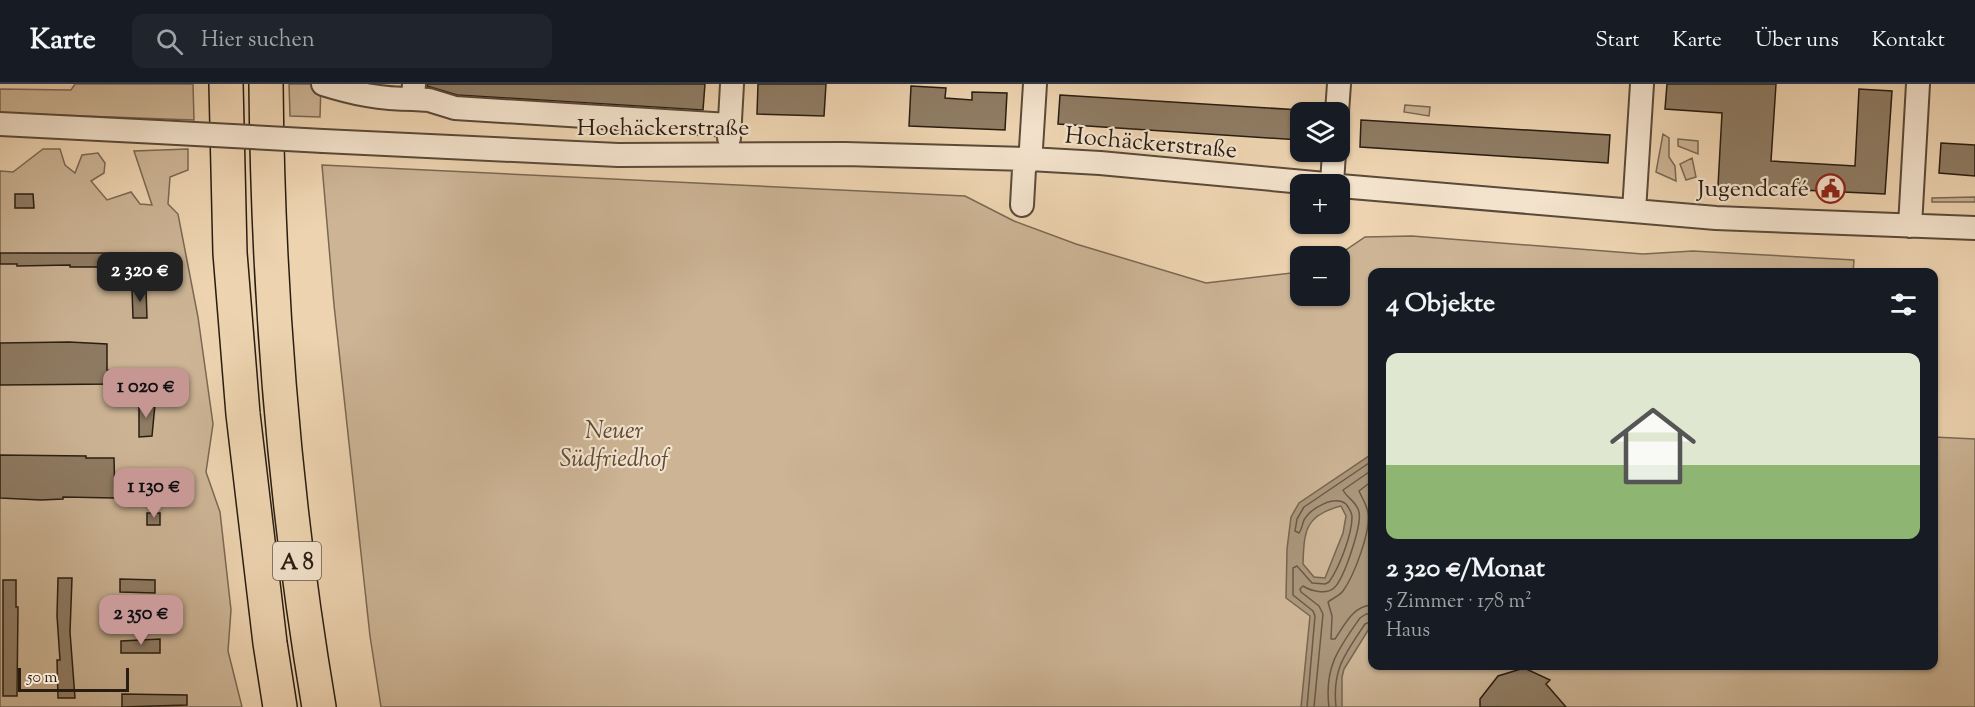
<!DOCTYPE html>
<html lang="de">
<meta charset="utf-8">
<style>
:root{--surface:#171b24;--page:#20242c;--text:#f1f3f6;--muted:#9ea1a6;--line:#363941;--accent:#c59692}
body{margin:0;font-family:"Sorts Mill Goudy",serif;background:var(--page);color:var(--text);height:100vh;display:flex;flex-direction:column;font-size:22px;white-space:nowrap}
*{box-sizing:border-box;margin:0}
p{font-size:20px;color:var(--muted)}
.icon{flex:none;width:33px;height:33px;fill:none;stroke:currentColor;stroke-width:2;stroke-linecap:round;stroke-linejoin:round}
.map{position:relative;flex:1;overflow:hidden}
.sheet{position:absolute;left:1368px;top:184px;width:570px;height:402px;display:flex;flex-direction:column;background:var(--surface);border-radius:12px;box-shadow:0 2px 4px #0004}
.sheet>*{flex:none}
.controls{position:absolute;left:1290px;top:18px;display:grid;gap:12px}
.controls a{display:grid;place-items:center;width:60px;height:60px;border-radius:12px;background:var(--surface);box-shadow:0 2px 4px #0004;font-size:30px}
.scale{position:absolute;left:18px;bottom:15px;width:111px;box-sizing:border-box;padding-left:6px;border:3px solid #291d11;border-top:0;font-size:16px;line-height:21px;white-space:nowrap;color:#291d11;-webkit-text-stroke:4px #f3e2cc;paint-order:stroke}
.price{position:absolute;translate:-50% -51px;padding:0 14px;border-radius:12px;background:var(--accent);color:#111;font-size:20px;line-height:39px;filter:drop-shadow(0 2px 3px #0008)}
.price::after{content:'';position:absolute;left:50%;top:36px;width:18px;height:14px;margin-left:-9px;background:inherit;clip-path:polygon(0 0,100% 0,50% 100%)}
.price.selected{background:#222;color:#fff}
ul{padding:0;list-style:none}
li{display:grid;align-content:center;gap:12px;height:318px;padding:0 18px}
li span{display:grid;place-items:center;height:186px;border-radius:12px;color:#555}
li>.icon{margin-inline-start:auto}
span .icon{width:108px;height:108px;fill:#fffc;stroke-width:1}
li b{font-size:26px}
h2{display:flex;justify-content:space-between;align-items:center;height:72px;padding:0 18px;font-size:26px}
header{display:flex;align-items:center;gap:36px;box-sizing:border-box;height:84px;padding:0 30px;background:var(--surface);border-bottom:2px solid var(--line)}
header strong{font-size:28px}
nav{display:flex;gap:33px;margin-inline-start:auto;font-size:21px}
.search{width:420px;height:54px;background:var(--page);display:flex;align-items:center;gap:15px;box-sizing:border-box;padding:0 21px;border-radius:12px;color:var(--muted);font-size:22px}
.map>svg:first-child{display:block}
</style>
<header>
<strong>Karte</strong>
<div class="search"><svg class="icon" aria-label="search" viewBox="0 0 24 24"><circle cx="10" cy="10" r="6"/><path d="M15 15l6 6"/></svg>Hier suchen</div>
<nav><a>Start</a><a>Karte</a><a>Über uns</a><a>Kontakt</a></nav>
</header>
<div class="map">
<svg width="1975" height="623" viewBox="0 0 1975 623">
<rect width="100%" height="100%" fill="#edd3b0"/>
<filter id="stains"><feTurbulence type="fractalNoise" baseFrequency=".00333" numOctaves="4"/><feColorMatrix values="0 0 0 0 .2 0 0 0 0 .09 0 0 0 0 .02 0 0 0 .5 -.17"/></filter>
<radialGradient id="worn" r=".72"><stop offset=".6" stop-color="#630" stop-opacity="0"/><stop offset="1" stop-color="#630" stop-opacity=".3"/></radialGradient>
<path fill="#ccb495" stroke="#7a6853" stroke-width="1.5" d="M75 0H193L194 36 0 29V5L71 6Z
M289 0H321L320 33 290 32Z
M1405 21 1430 23 1429 32 1404 28Z
M1663 50 1669 54V73L1675 82 1676 97 1656 88Z
M1678 55 1698 57V70L1678 62Z
M43 65H60L65 81 75 89 82 71 98 69 105 79 104 89 91 97 107 116 131 108 140 120 152 121 134 67 188 65V86L170 93 168 120 178 130 198 233 213 340 206 388 220 428 231 526 228 567 242 623H0V87L13 88Z
M1692 74 1696 93 1686 96 1680 80Z
M322 81 965 112 1014 137 1076 160 1206 199 1300 188V212H1340V172H1337L1365 153 1412 152 1643 170 1693 167 1854 176 1853 189H1372V582H1934V353L1975 355V623H381L370 552 334 221Z
M1975 113V118H1932V114Z"/>
<path fill="#aa957a" stroke="#766550" stroke-width="1.5" fill-rule="evenodd" d="M1372 370V540L1344 585 1342 593V623H1301L1310 532 1286 514 1287 465 1291 433 1299 419ZM1341 422 1346 432 1343 449 1325 494 1314 493 1303 480C1304 447 1305 431 1341 422Z"/>
<g fill="none" stroke-linecap="round" stroke-linejoin="round">
<path stroke="#6a5946" stroke-width="1.5" d="M1372 397 1359 407C1362 414 1367 421 1368 429 1371 447 1354 492 1343 507 1339 512 1333 514 1328 518L1332 532 1331 555H1335C1345 540 1353 522 1372 521
M1307 623 1315 532 1313 527 1293 511V484L1297 482 1312 499 1325 500 1329 498C1339 484 1352 451 1352 433 1352 428 1349 424 1346 420 1334 411 1311 424 1304 436 1302 441 1302 445 1299 449L1295 447 1297 435 1304 423 1372 377
M1314 623 1323 530 1319 522 1301 508 1300 505 1303 502C1311 507 1326 511 1334 504 1344 495 1362 441 1359 428 1357 418 1347 414 1343 406L1372 386
M1329 623C1324 584 1338 565 1360 534L1366 530H1372
M1336 623C1332 585 1345 570 1365 540L1372 537"/>
</g>
<path fill="#8f7c64" stroke="#291d11" stroke-width="1.5" d="M427 0H705L703 26 457 11 427 2Z
M758 0H826L824 32 757 30Z
M1667 0H1776L1771 77 1855 82 1859 5 1892 7 1885 110 1718 102 1722 29 1665 25Z
M911 2 946 4 945 14 972 16V8L1007 9 1005 46 909 42Z
M1060 11 1300 26V56L1058 40Z
M1361 36 1610 51 1608 79 1360 63Z
M1941 59 1975 61V92L1939 89Z
M15 110H33L34 124H15Z
M0 169H106V183H70V181L17 182V180H0Z
M132 205H146L147 234H133Z
M69 258 107 260V286L114 287V300L0 301V259Z
M139 319 155 320 152 352 139 353Z
M0 371 86 372V374H114L115 414 63 413V415L41 416 0 414Z
M147 429H160V441H147Z
M58 494H72L70 548 75 614H58L57 576H60L57 532Z
M120 495 155 496V509L120 508Z
M3 496H16V523H18L17 612H3Z
M160 555V569H121V557Z
M1524 584 1550 596 1546 600 1566 623H1480V615L1498 592Z
M122 610 187 611V621L122 623Z"/>
<g fill="none" stroke-linecap="round" stroke-linejoin="round">
<defs>
<path id="minor" d="M323 0C355 10 380 15 413 15
M414 0 413 15 429 16 455 24 729 41
M1337 28 1339 0
M0 40 158 48
M729 54 732 0
M323 57 618 71 845 70 1029 75 1100 79 1325 100
M1332 100 1334 68
M1340 102 1716 134 1975 144
M1022 121 1024 85 1029 75 1031 64 1035 0
M1634 127 1642 0
M1910 142 1918 0"/>
<path id="highway" d="M226 0 230 169 243 330 270 559 280 623
M266 0C268 209 284 417 319 623"/>
</defs>
<use href="#minor" stroke="#5a4a39" stroke-width="26"/>
<use href="#highway" stroke="#291d11" stroke-width="36"/>
<use href="#minor" stroke="#f3e2cc" stroke-width="22"/>
<use href="#highway" stroke="#edd3b0" stroke-width="33"/>
<defs>
<path id="minor-bridge" d="M158 48 323 57"/>
</defs>
<use href="#minor-bridge" stroke="#5a4a39" stroke-width="26" stroke-linecap="butt"/>
<use href="#minor-bridge" stroke="#f3e2cc" stroke-width="22"/>
</g>
<defs>
<symbol id="civic-ring" viewBox="-11 -11 22 22"><circle r="9.5" fill="#f3e2cc" stroke="#8f2418" stroke-width="1.5"/><path d="M-.6-6.5H3V-4.5H.6V-3L4-1V1h2V6H-6V1h2V-1L-.6-3ZM-1.2 2.5V6h2.4V2.5Z" fill="#8f2418"/></symbol>
</defs>
<g fill-rule="evenodd">
<use href="#civic-ring" x="1814" y="88" width="33" height="33"/>
</g>
<g text-anchor="middle" stroke-width="4.5" stroke-linejoin="round" paint-order="stroke">
<rect fill="#f3e2cc" stroke="#665849" stroke-width="1.5" x="273" y="458" width="48" height="38" rx="4.5"/>
<g font-size="22" font-weight="bold" fill="#291d11">
<text x="297" y="485">A 8</text>
</g>
<g font-size="24" fill="#291d11" stroke="#f3e2cc">
<text x="663" y="51">Hochäckerstraße</text>
<text transform="translate(1151 58) rotate(5)" y="8">Hochäckerstraße</text>
</g>
<g font-size="24" fill="#291d11" stroke="#f3e2cc" text-anchor="end">
<text x="1809" y="112">Jugendcafé</text>
</g>
<g font-size="24" font-style="italic" fill="#5a4a39" stroke="#f3e2cc">
<text x="614" y="354">Neuer<tspan x="614" dy="28">Südfriedhof</tspan></text>
</g>
</g>
<rect width="100%" height="100%" filter="url(#stains)"/>
<rect width="100%" height="100%" fill="url(#worn)"/>
</svg>
<div class="controls">
<a><svg class="icon" aria-label="layers" viewBox="0 0 24 24"><path d="M12 4l9 5-9 5-9-5zM3 14l9 5 9-5"/></svg></a>
<a>+</a>
<a>−</a>
</div>
<div class="scale">50 m</div>
<b class="price selected" style="left:140px;top:219px">2 320 €</b>
<b class="price" style="left:146px;top:335px">1 020 €</b>
<b class="price" style="left:154px;top:435px">1 130 €</b>
<b class="price" style="left:141px;top:562px">2 350 €</b>
<section class="sheet">
<h2>4 Objekte<svg class="icon" aria-label="filters" viewBox="0 0 24 24"><path d="M4 7h16M4 17h16"/><circle cx="9" cy="7" r="2"/><circle cx="15" cy="17" r="2"/></svg></h2>
<ul>
<li><span style="background:linear-gradient(#dfe7d0 60%,#8fb573 0)"><svg class="icon" aria-label="home" viewBox="0 0 24 24"><path d="M3 11l9-7 9 7M6 9v11h12V9"/></svg></span><div><b>2 320 €/Monat</b><p>5 Zimmer · 178 m²</p><p>Haus</p></div></li>
</ul>
</section>
</div>
